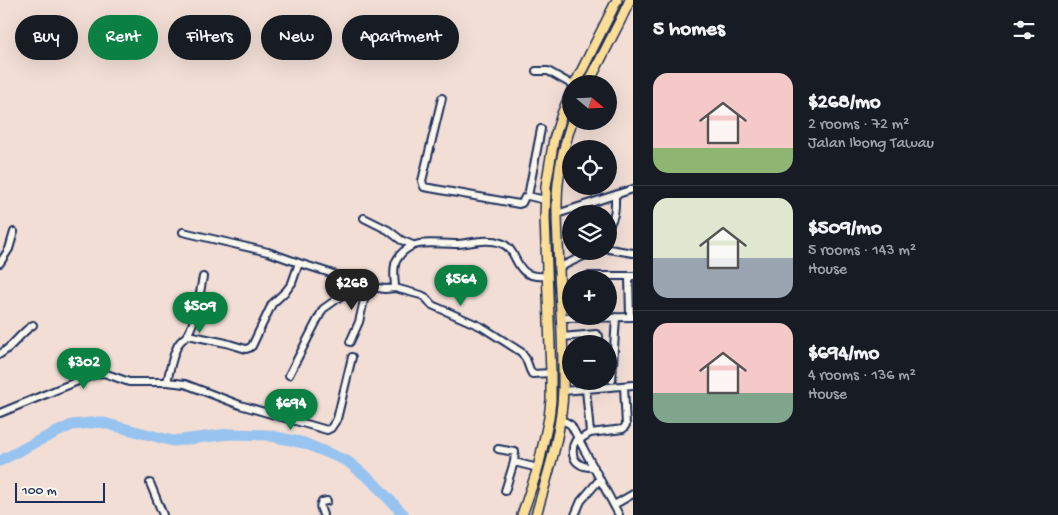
<!DOCTYPE html>
<meta charset="utf-8">
<style>
:root{--surface:#171b24;--page:#20242c;--text:#f1f3f6;--muted:#9ea1a6;--line:#363941;--accent:#0b8043}
body{margin:0;font-family:"Gochi Hand",sans-serif;background:var(--page);color:var(--text);height:100vh;display:flex;flex-direction:column;font-size:19px;white-space:nowrap}
*{box-sizing:border-box;margin:0}
p{font-size:16px;color:var(--muted)}
.icon{flex:none;width:28px;height:28px;fill:none;stroke:currentColor;stroke-width:2;stroke-linecap:round;stroke-linejoin:round}
.map{position:relative;flex:1;overflow:hidden}
.sheet{display:flex;flex-direction:column;background:var(--surface);width:425px}
.sheet>*{flex:none}
.top-card{position:absolute;left:15px;top:15px;width:475px;height:45px;display:flex;gap:10px}
.needle{width:32px;rotate:109deg}
.controls{position:absolute;left:562px;top:75px;display:grid;gap:10px}
.controls a{display:grid;place-items:center;width:55px;height:55px;border-radius:50%;background:var(--surface);box-shadow:0 5px 20px #0002;font-size:25px}
.scale{position:absolute;left:15px;bottom:12px;width:90px;box-sizing:border-box;padding-left:5px;border:2px solid #1b2f5e;border-top:0;font-size:14px;line-height:18px;white-space:nowrap;color:#1b2f5e;-webkit-text-stroke:4px #fbf7ec;paint-order:stroke}
.price{position:absolute;translate:-50% -42px;padding:0 11px;border-radius:18px;background:var(--accent);color:#fff;font-size:16px;line-height:32px;filter:drop-shadow(0 1px 2px #0008)}
.price::after{content:'';position:absolute;left:50%;top:30px;width:15px;height:11px;margin-left:-8px;background:inherit;clip-path:polygon(0 0,100% 0,50% 100%)}
.price.active{background:#222;color:#fff}
ul{padding:0;list-style:none}
li{display:flex;align-items:center;gap:15px;height:125px;padding:0 20px}
li+li{border-top:1px solid var(--line)}
li span{display:grid;place-items:center;flex:none;width:140px;height:100px;border-radius:15px;color:#555}
li>.icon{margin-inline-start:auto}
span .icon{width:60px;height:60px;fill:#fffc;stroke-width:1}
li b{font-size:21px}
h2{display:flex;justify-content:space-between;align-items:center;height:60px;padding:0 20px;font-size:21px}
.tag{padding:0 18px;border-radius:22px;background:var(--surface);box-shadow:0 5px 20px #0002;font-size:18px;line-height:45px}
.tag.active{background:var(--accent);color:#fff}
main{display:flex;flex:1;min-height:0}
.map>svg:first-child{display:block}
</style>
<main>
<div class="map">
<svg width="633" height="515" viewBox="0 0 633 515">
<rect width="100%" height="100%" fill="#f2ded5"/>
<filter id="ink" filterUnits="userSpaceOnUse"><feTurbulence type="fractalNoise" baseFrequency=".02" numOctaves="2"/><feDisplacementMap in="SourceGraphic" scale="10" xChannelSelector="R" yChannelSelector="G"/><feConvolveMatrix kernelMatrix="1 2 1 2 8 2 1 2 1" color-interpolation-filters="sRGB"/></filter>
<g filter="url(#ink)">
<g fill="none" stroke-linecap="round" stroke-linejoin="round">
<path stroke="#97c3f0" stroke-width="11" d="M0 461 38 441 72 425 100 422 173 441 229 434 267 435 304 443 347 461 371 480 404 515"/>
<defs>
<path id="minor" d="M536 71H548L571 84
M442 98 422 181 424 187 519 204 522 203 525 197 528 196 545 200
M528 196 541 129
M557 214 633 189
M364 218 388 230 401 240 413 245
M609 225C616 216 615 206 615 195
M183 232 268 252 299 263 343 277 357 285 385 289 395 288 421 295 425 297 432 305 482 327 521 352 526 359 530 370 532 374 551 373
M609 249 633 253
M0 263 9 249 14 232
M558 268 594 251
M629 277 630 317
M582 279 588 276H633
M395 288C395 281 393 272 395 265 395 261 398 258 400 255 415 237 438 245 458 244 472 243 487 238 501 243 521 250 511 280 547 276
M561 318 633 317
M188 335 226 343 246 349 249 348 252 346 272 304 286 291 292 283 299 263
M585 335V344
M562 337 596 334 599 336V344
M350 342 359 322 365 296 369 287
M0 354C13 347 20 333 33 325
M289 375 323 309 357 285
M612 380 616 317
M167 382C170 370 172 356 178 345 181 339 188 337 190 330 198 314 199 295 203 277
M563 391 633 385
M0 413 95 374 104 373 129 382H167L185 384 240 405 327 430 331 428 337 419 352 357
M559 420 566 422 571 425 619 515
M590 433 623 429 626 425 624 386
M578 437C576 440 573 444 573 448 571 462 582 468 594 467
M579 440 590 433 586 389
M498 449 515 452 514 462
M150 483 163 515
M505 491 514 462 538 468
M614 505 633 494
M323 515C322 510 318 506 322 502L327 501
M575 515 581 501 600 479"/>
<path id="highway" d="M575 84 617 0
M588 84 620 21 630 0
M522 515 538 468 549 418 551 400V373L545 218 546 186 554 139 562 114 571 92
M536 515C548 474 562 431 563 389 564 340 559 290 558 241 557 222 556 203 558 184 560 162 565 142 572 121"/>
</defs>
<use href="#minor" stroke="#1b2f5e" stroke-width="10"/>
<use href="#highway" stroke="#1b2f5e" stroke-width="12"/>
<use href="#minor" stroke="#fbf7ec" stroke-width="6"/>
<use href="#highway" stroke="#fcde96" stroke-width="9"/>
</g>
</g>
</svg>
<div class="controls">
<a><svg class="needle" viewBox="-14 -14 28 28"><path d="M0-13l5 13h-10z" fill="#e53935"/><path d="M0 13l5-13h-10z" fill="#9ea1a6"/></svg></a>
<a><svg class="icon" aria-label="locate" viewBox="0 0 24 24"><circle cx="12" cy="12" r="6"/><path d="M12 2v4M12 18v4M2 12h4M18 12h4"/></svg></a>
<a><svg class="icon" aria-label="layers" viewBox="0 0 24 24"><path d="M12 4l9 5-9 5-9-5zM3 14l9 5 9-5"/></svg></a>
<a>+</a>
<a>−</a>
</div>
<div class="scale">100 m</div>
<b class="price" style="left:461px;top:307px">$564</b>
<b class="price active" style="left:352px;top:311px">$268</b>
<b class="price" style="left:200px;top:334px">$509</b>
<b class="price" style="left:84px;top:390px">$302</b>
<b class="price" style="left:291px;top:431px">$694</b>
<div class="top-card">
<a class="tag">Buy</a>
<a class="tag active">Rent</a>
<a class="tag">Filters</a>
<a class="tag">New</a>
<a class="tag">Apartment</a>
</div>
</div>
<section class="sheet">
<h2>5 homes<svg class="icon" aria-label="filters" viewBox="0 0 24 24"><path d="M4 7h16M4 17h16"/><circle cx="9" cy="7" r="2"/><circle cx="15" cy="17" r="2"/></svg></h2>
<ul>
<li><span style="background:linear-gradient(#f6c9c9 75%,#8fb573 0)"><svg class="icon" aria-label="home" viewBox="0 0 24 24"><path d="M3 11l9-7 9 7M6 9v11h12V9"/></svg></span><div><b>$268/mo</b><p>2 rooms · 72 m²</p><p>Jalan Ibong Tawau</p></div></li>
<li><span style="background:linear-gradient(#dfe7d0 60%,#9aa5b1 0)"><svg class="icon" aria-label="home" viewBox="0 0 24 24"><path d="M3 11l9-7 9 7M6 9v11h12V9"/></svg></span><div><b>$509/mo</b><p>5 rooms · 143 m²</p><p>House</p></div></li>
<li><span style="background:linear-gradient(#f6c9c9 70%,#7fa58c 0)"><svg class="icon" aria-label="home" viewBox="0 0 24 24"><path d="M3 11l9-7 9 7M6 9v11h12V9"/></svg></span><div><b>$694/mo</b><p>4 rooms · 136 m²</p><p>House</p></div></li>
</ul>
</section>
</main>
